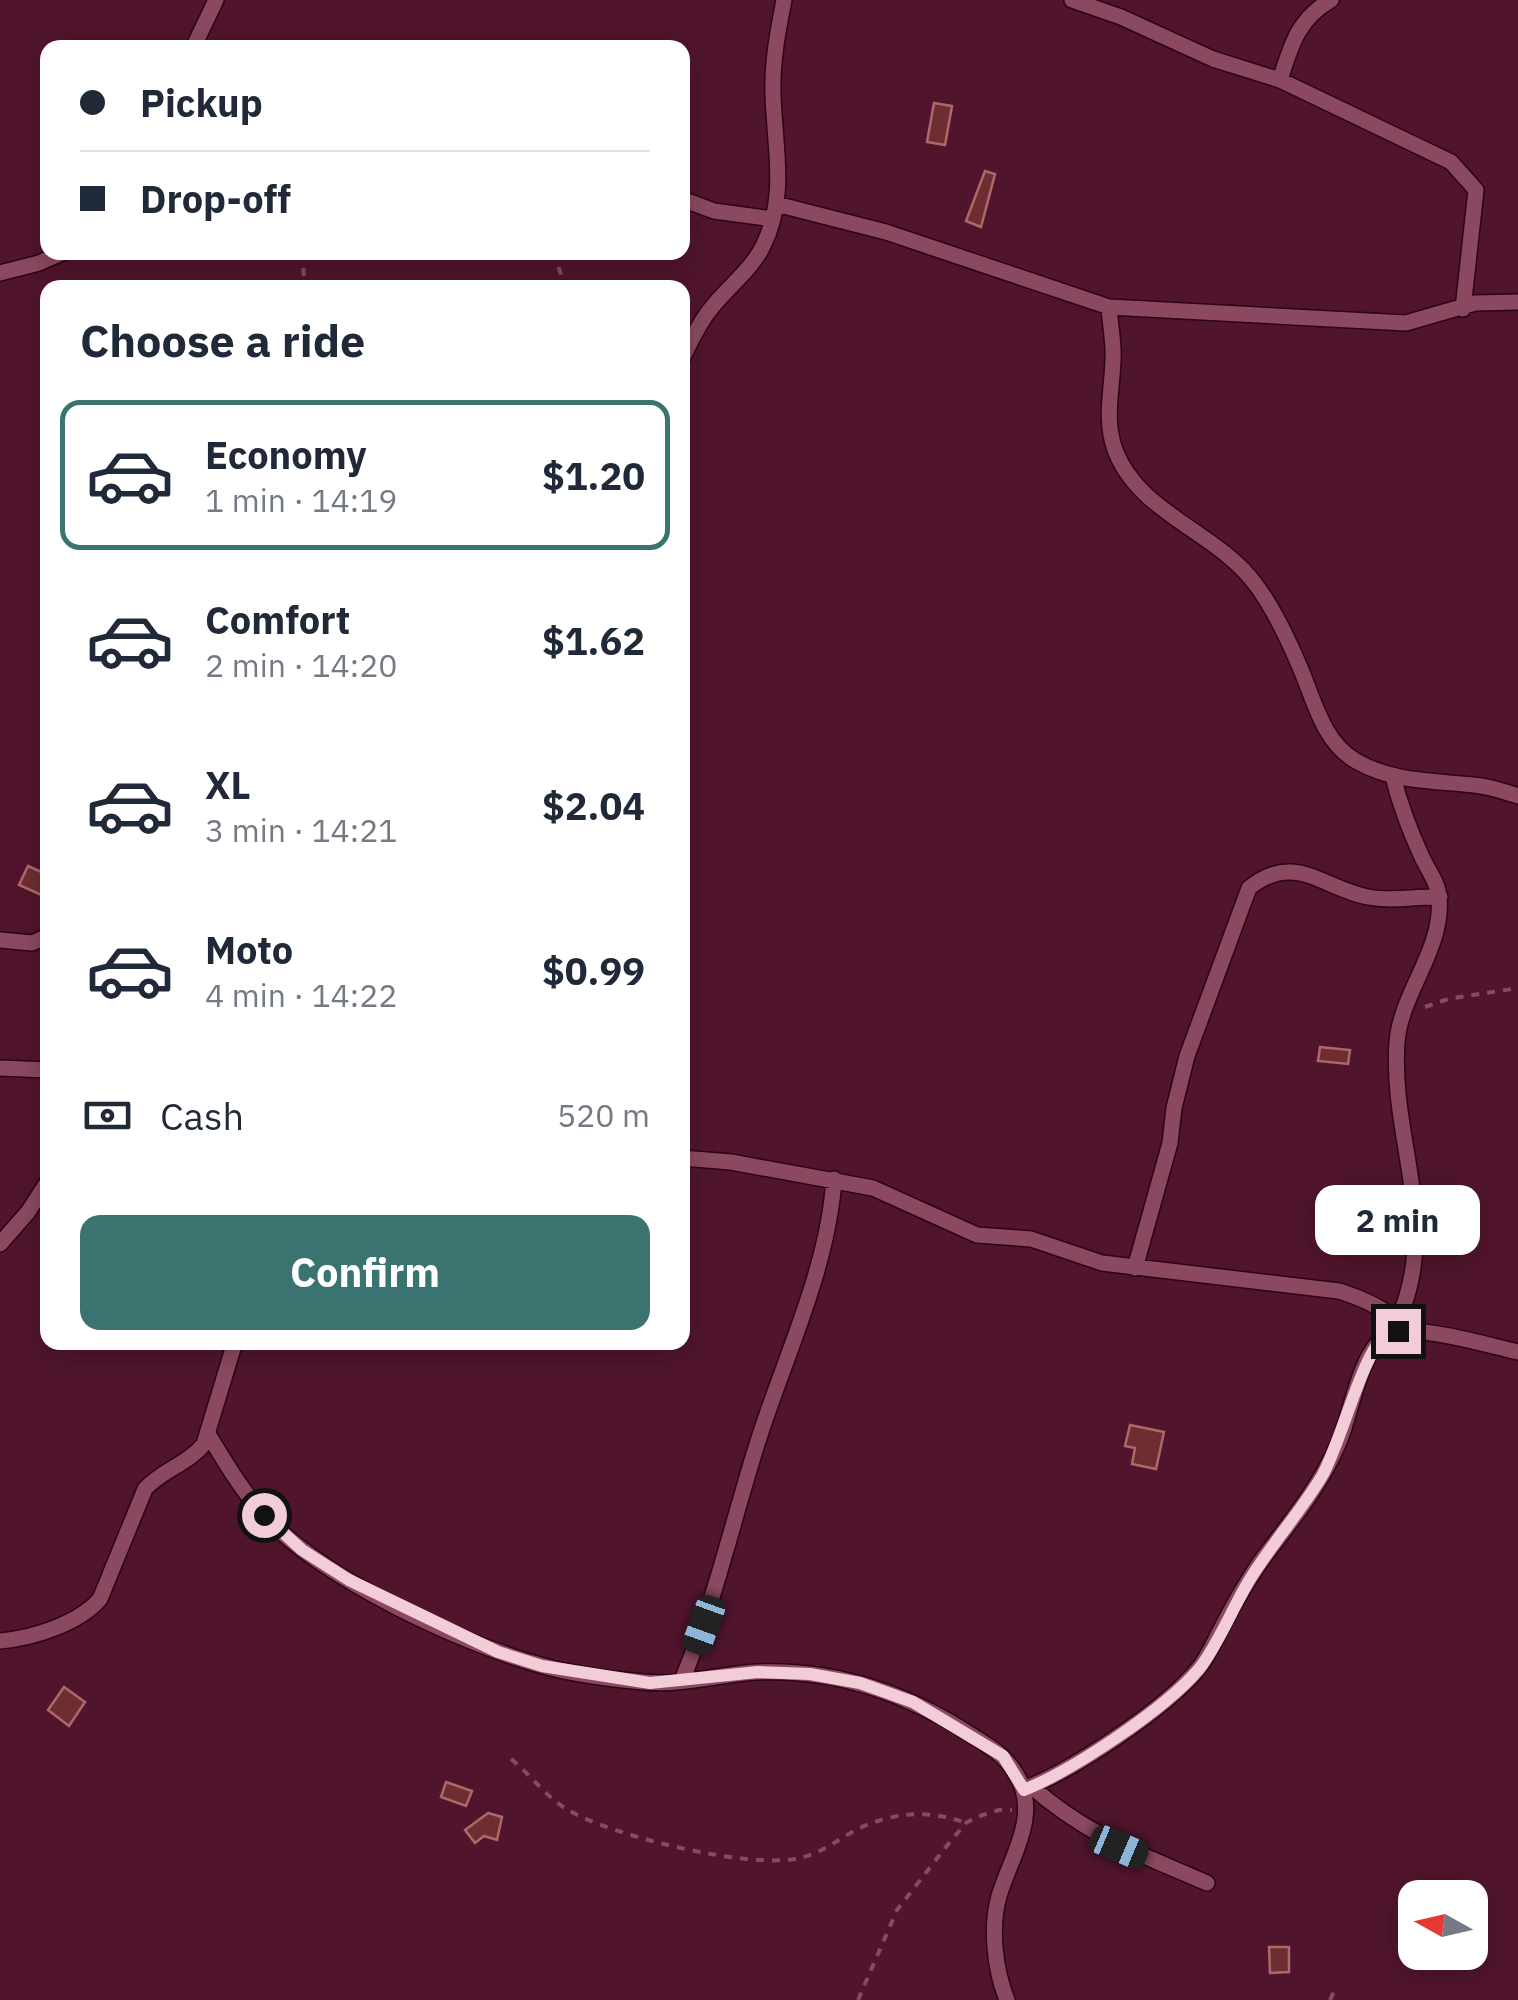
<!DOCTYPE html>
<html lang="en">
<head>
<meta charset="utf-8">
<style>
	body { margin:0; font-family:"IBM Plex Sans",sans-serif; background:#f2f2f3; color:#1f2937; height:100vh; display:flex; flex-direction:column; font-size:38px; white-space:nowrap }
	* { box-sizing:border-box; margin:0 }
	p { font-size:32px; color:#747a83 }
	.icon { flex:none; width:55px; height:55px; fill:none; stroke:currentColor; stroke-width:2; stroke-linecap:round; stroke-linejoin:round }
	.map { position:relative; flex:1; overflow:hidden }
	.sheet { position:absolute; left:40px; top:280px; width:650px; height:1070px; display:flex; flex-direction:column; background:#fff; border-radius:20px; box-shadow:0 5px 25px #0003 }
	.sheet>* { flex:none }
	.hud { position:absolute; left:40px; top:40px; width:650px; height:220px; border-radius:20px; box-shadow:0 5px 25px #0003; display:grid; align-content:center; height:220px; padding:0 40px; background:#fff }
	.needle { width:65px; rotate:278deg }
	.fabs { position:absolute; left:1398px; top:1880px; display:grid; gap:20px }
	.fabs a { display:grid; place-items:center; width:90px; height:90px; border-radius:20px; background:#fff; box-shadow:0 5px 25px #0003; font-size:50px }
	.end { position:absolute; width:45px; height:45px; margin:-22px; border:12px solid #f2ccd7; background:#111; box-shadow:0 0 0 5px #111 }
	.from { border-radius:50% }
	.bubble { position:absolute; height:70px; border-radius:20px; background:#fff; box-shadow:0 5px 25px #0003; font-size:32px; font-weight:800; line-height:70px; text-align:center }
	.car { position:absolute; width:30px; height:60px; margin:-30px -15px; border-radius:12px; box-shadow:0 0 8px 2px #0007; background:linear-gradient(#222 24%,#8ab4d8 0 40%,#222 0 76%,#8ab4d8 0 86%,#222 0) }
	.hud b { display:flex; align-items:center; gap:35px; height:95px; font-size:38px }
	.hud b+b { border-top:2px solid #e0e1e3 }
	.hud i { width:25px; height:25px; background:#1f2937 }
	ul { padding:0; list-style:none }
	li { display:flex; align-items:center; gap:30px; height:150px; margin:0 20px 15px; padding:0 20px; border:5px solid transparent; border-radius:20px }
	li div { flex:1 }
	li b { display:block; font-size:38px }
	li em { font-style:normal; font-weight:800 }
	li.current { border-color:#3b7371 }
	li>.icon { width:90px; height:90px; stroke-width:1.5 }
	h2 { padding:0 40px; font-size:45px; line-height:120px }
	.pay { display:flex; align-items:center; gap:25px; height:110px; padding:0 40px; font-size:38px }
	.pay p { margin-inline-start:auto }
	.primary-button { display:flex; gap:20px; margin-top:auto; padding:20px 40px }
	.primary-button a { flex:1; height:115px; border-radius:20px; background:#3b7371; color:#fff; font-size:40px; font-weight:800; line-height:115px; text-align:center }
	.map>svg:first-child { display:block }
	.building { fill:#6e2e31; stroke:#af686a; stroke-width:2.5 }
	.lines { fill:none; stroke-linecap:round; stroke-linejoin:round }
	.minor-casing { stroke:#2e0316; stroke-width:18 }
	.path { stroke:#824d61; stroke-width:4; stroke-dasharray:8 8; stroke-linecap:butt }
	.minor { stroke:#8a4960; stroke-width:15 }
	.route { stroke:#f2ccd7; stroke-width:12 }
</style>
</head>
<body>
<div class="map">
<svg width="1518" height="2000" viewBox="0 0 1518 2000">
	<rect width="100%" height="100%" fill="#50152d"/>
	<path class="building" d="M934 103 952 106 945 145 927 142Z
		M985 171 995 174 981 227 966 221Z
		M28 866 48 875V898L19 885Z
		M1320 1047 1350 1050 1348 1064 1318 1061Z
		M1130 1425 1164 1432 1156 1469 1132 1464 1135 1448 1125 1446Z
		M64 1687 85 1702 69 1726 48 1710Z
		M446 1782 472 1791 466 1806 441 1797Z
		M488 1813 502 1817 497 1840 484 1836 475 1843 465 1830Z
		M1269 1947H1289V1972L1270 1973Z"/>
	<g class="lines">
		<g class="minor-casing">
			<path id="minor" d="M1072 0 1121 17 1213 59 1280 80 1451 162 1476 190 1463 309
				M193 48 216 0
				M1280 80C1291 45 1298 19 1331 0
				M682 199 714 211 773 219
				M776 204 886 232 1109 307 1406 323 1475 303 1518 302
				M0 273 39 263 64 252
				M1109 307C1110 324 1114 342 1113 360 1112 391 1104 419 1115 450 1139 514 1218 532 1256 585 1274 609 1287 637 1299 665 1314 699 1322 741 1356 761 1396 784 1438 780 1481 786 1494 788 1506 792 1518 796
				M682 359C690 343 698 325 709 311 726 288 750 272 763 246 788 196 774 145 773 93 772 61 778 31 784 0
				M1393 777C1400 804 1409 829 1421 855 1427 869 1438 882 1439 897 1444 949 1401 992 1397 1042 1390 1138 1441 1224 1398 1320
				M0 940 32 943 48 936
				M0 1068 48 1070
				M682 1158 731 1162 873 1188 977 1235 1031 1239 1102 1263 1339 1291C1368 1300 1388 1311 1411 1331
				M0 1244 28 1212 48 1181
				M1135 1268 1170 1143 1174 1108 1187 1056 1249 888C1295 851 1322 888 1368 897 1392 902 1415 896 1440 897
				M208 1434C225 1462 242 1491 264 1515 320 1577 459 1643 540 1665 574 1675 610 1679 644 1682 682 1686 720 1674 757 1672 834 1669 907 1693 971 1735 989 1746 1005 1755 1016 1774 1041 1815 1011 1856 999 1896 990 1928 995 1970 1007 2000
				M0 1641C33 1638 78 1624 100 1599L145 1489C162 1470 188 1464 204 1444L235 1342
				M682 1680C715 1602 733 1519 759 1438 786 1354 828 1268 834 1179
				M1031 1786C1087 1836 1141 1854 1207 1883
				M1024 1789C1073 1770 1164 1710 1198 1669 1208 1657 1214 1642 1221 1629 1234 1604 1248 1579 1264 1557 1292 1520 1321 1485 1339 1442 1351 1414 1359 1356 1384 1337 1407 1320 1489 1346 1518 1352"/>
		</g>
		<path class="path" d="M303 252 304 288
			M553 252 566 288
			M1425 1007 1448 999 1518 988
			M511 1759C531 1775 546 1797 568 1810 612 1836 751 1870 799 1858 820 1854 836 1841 854 1831 890 1812 928 1809 966 1823
			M858 2000 897 1910 949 1843 966 1823 976 1817 999 1810H1012
			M1330 2000 1336 1987"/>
		<use href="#minor" class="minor"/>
	</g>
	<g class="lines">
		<path class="route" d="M264 1515 302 1550 349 1580 498 1652 542 1666 650 1683 758 1672 810 1674 860 1683 913 1702 1003 1756 1024 1790C1073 1770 1164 1710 1199 1669 1219 1644 1234 1604 1252 1576 1274 1541 1301 1511 1322 1476 1340 1445 1363 1353 1384 1337 1388 1334 1394 1333 1398 1331"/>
	</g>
</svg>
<div class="fabs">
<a><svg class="needle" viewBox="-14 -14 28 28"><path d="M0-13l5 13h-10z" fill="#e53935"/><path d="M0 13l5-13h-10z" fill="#747a83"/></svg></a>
</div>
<i class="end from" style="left:264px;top:1515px"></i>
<i class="end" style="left:1398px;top:1331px"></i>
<div class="bubble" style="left:1315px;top:1185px;width:165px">2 min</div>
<i class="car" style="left:704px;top:1625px;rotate:200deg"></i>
<i class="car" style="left:1119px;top:1847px;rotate:113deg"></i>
<div class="hud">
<b><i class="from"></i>Pickup</b>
<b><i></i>Drop-off</b>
</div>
<section class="sheet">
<h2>Choose a ride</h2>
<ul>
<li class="current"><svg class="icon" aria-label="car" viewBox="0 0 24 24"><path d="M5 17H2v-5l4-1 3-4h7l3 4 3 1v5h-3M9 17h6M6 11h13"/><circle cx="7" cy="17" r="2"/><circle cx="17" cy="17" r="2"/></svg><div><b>Economy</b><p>1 min · 14:19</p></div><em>$1.20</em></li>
<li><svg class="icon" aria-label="car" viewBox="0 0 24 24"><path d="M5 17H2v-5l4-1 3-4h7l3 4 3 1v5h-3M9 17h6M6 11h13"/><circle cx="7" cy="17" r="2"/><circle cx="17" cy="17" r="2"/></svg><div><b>Comfort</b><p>2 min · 14:20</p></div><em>$1.62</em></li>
<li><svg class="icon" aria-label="car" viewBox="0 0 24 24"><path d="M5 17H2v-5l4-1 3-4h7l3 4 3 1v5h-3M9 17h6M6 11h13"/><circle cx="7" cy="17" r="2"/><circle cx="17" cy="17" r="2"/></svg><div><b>XL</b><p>3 min · 14:21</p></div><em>$2.04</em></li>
<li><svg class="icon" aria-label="car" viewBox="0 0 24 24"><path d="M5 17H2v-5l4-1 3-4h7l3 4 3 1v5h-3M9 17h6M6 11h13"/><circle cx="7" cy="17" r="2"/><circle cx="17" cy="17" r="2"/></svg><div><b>Moto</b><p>4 min · 14:22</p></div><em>$0.99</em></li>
</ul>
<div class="pay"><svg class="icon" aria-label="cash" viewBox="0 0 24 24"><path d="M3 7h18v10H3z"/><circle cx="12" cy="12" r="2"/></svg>Cash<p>520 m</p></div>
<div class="primary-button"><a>Confirm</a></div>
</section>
</div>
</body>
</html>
